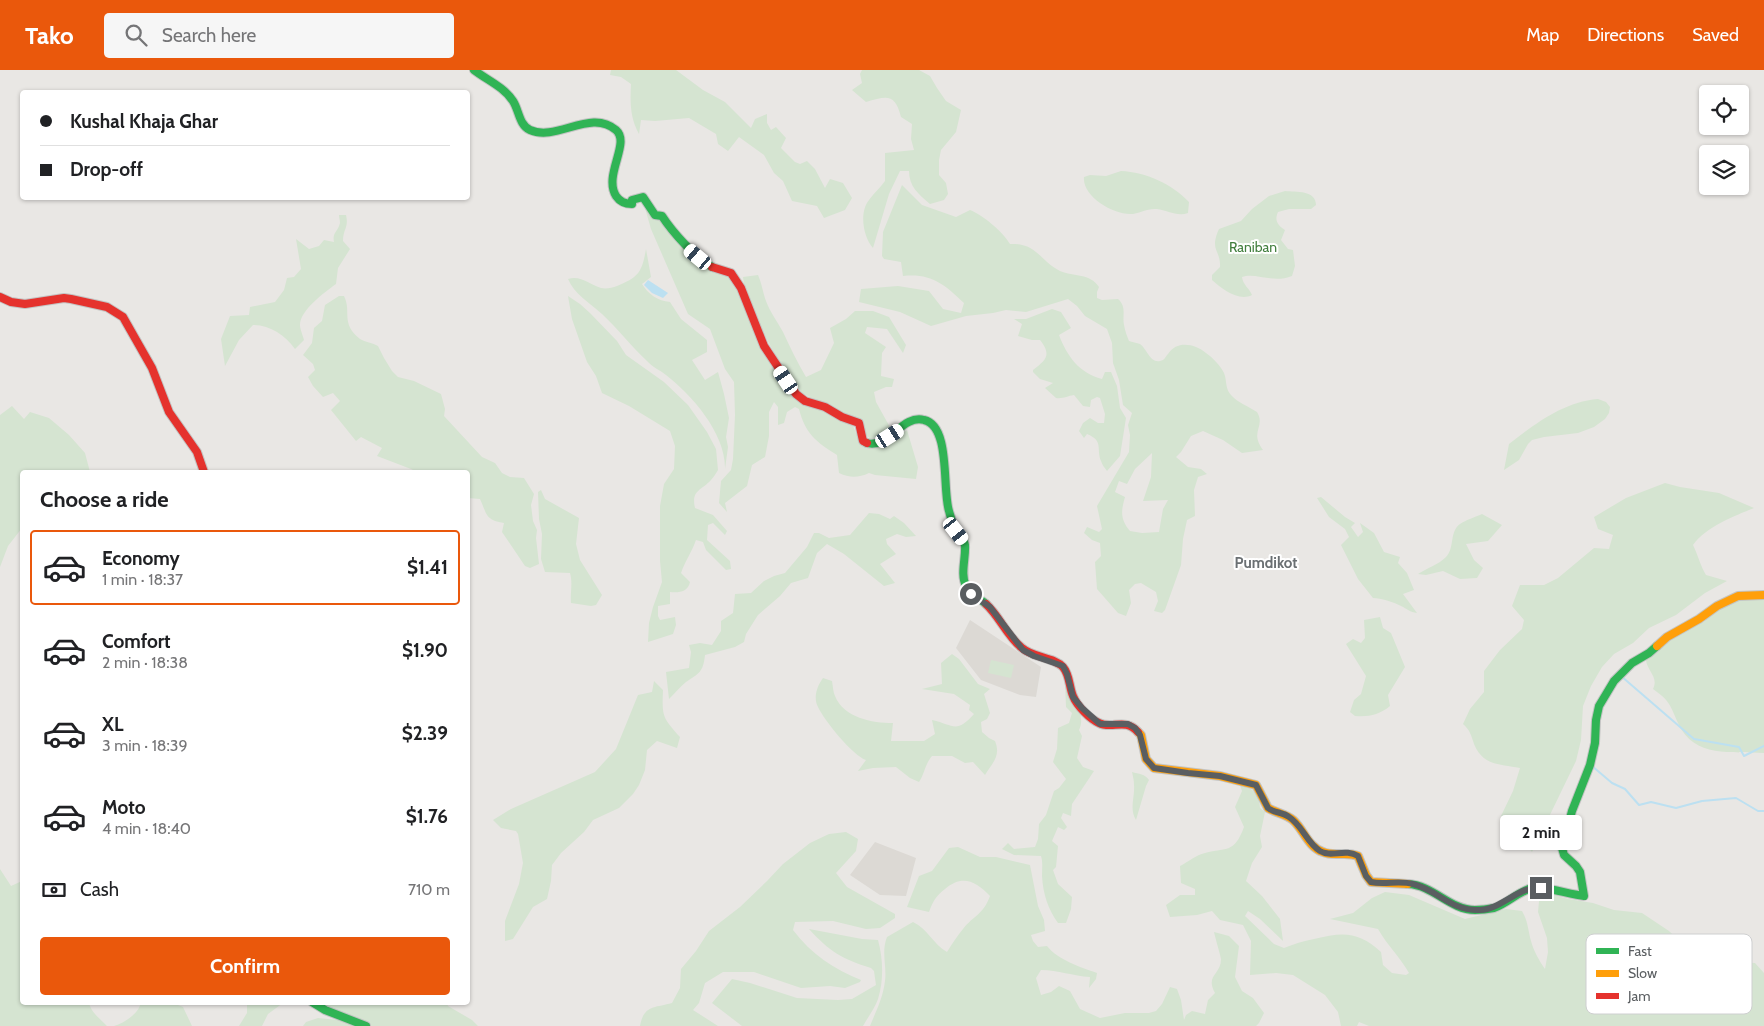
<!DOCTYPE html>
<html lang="en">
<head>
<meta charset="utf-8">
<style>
	body { margin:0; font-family:Cabin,sans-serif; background:#f6f6f6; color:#202124; height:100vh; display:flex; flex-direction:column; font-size:19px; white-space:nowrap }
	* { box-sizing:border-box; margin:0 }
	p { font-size:16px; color:#757577 }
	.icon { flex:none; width:28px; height:28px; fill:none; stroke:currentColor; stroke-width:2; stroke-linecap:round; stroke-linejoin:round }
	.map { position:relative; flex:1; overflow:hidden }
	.panel { position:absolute; left:20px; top:400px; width:450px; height:535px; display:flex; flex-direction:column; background:#fff; border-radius:5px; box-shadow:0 1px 4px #0004 }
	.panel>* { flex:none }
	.guide { position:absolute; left:20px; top:20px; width:450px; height:110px; border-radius:5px; box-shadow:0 1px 4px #0004; display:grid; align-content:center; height:110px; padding:0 20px; background:#fff }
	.buttons { position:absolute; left:1699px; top:15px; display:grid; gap:10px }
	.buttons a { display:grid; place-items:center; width:50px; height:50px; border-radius:5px; background:#fff; box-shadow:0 1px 4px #0004; font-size:25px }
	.end { position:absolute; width:22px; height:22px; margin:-11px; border:6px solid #5a5e61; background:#fff; box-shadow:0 0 0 2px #fff }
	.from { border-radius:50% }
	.bubble { position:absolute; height:35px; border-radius:5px; background:#fff; box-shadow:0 1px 4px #0004; font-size:16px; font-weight:700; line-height:35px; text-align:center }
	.car { position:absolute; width:15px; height:30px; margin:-15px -8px; border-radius:6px; box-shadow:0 0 4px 1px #0007; background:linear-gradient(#fff 24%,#345 0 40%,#fff 0 76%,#345 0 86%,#fff 0) }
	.guide b { display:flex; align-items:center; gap:18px; height:48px; font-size:19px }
	.guide b+b { border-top:1px solid #e0e0e0 }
	.guide i { width:12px; height:12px; background:#202124 }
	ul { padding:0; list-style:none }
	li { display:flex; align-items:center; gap:15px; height:75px; margin:0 10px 8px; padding:0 10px; border:2px solid transparent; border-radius:5px }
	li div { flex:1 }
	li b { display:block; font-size:19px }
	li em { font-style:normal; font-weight:700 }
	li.selected { border-color:#ea580c }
	li>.icon { width:45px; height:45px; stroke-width:1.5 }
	h2 { padding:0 20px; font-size:22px; line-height:60px }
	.pay { display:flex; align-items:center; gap:12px; height:55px; padding:0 20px; font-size:19px }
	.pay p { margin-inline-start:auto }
	.cta { display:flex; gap:10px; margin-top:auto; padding:10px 20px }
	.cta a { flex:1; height:58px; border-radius:5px; background:#ea580c; color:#fff; font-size:20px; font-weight:700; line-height:58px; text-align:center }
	header { display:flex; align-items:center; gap:30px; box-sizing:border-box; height:70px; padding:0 25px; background:#ea580c; color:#fff }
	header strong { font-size:24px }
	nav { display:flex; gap:28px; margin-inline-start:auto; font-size:18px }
	.search { width:350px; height:45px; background:#f6f6f6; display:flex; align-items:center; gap:12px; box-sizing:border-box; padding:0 18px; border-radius:5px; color:#757577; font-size:19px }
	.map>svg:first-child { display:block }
	.education { fill:#dcd9d4 }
	.green { fill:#d5e4d1; fill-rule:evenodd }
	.water { fill:#bce0f1 }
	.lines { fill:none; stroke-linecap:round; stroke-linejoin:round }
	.stream { stroke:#bce0f1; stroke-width:2 }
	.fast-casing { stroke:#c3c4c3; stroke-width:10 }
	.slow-casing { stroke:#c3c4c3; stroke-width:10 }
	.jam-casing { stroke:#c3c4c3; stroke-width:10 }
	.fast { stroke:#30b455; stroke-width:8 }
	.slow { stroke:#ff9f0a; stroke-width:8 }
	.jam { stroke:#e5322d; stroke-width:8 }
	.route { stroke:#5a5e61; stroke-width:6 }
	.labels { text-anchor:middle; stroke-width:4; stroke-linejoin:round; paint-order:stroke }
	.park-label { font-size:14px; fill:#417e3d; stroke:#fff }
	.neighbourhood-label { font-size:15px; font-weight:bold; fill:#6b7073; stroke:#fff }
	.key { fill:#fff; stroke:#cecfd0; stroke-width:1 }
	.key-label { font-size:14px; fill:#5a5e61 }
</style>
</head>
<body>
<header>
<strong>Tako</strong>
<div class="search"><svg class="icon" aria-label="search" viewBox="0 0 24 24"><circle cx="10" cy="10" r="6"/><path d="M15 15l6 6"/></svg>Search here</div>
<nav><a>Map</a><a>Directions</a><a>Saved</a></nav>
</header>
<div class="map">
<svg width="1764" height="956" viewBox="0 0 1764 956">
	<rect width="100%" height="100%" fill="#e9e7e4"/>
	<path class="education" d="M970 550 1041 597 1036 627 1020 625 981 610 956 578Z
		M875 772 916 788 906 826 880 825 850 805Z"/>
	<path class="green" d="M611 0H676L703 20 725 32 751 58 755 49 767 44V53L771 60 776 57 786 68 781 78 795 92 800 94 807 91 815 99 825 118 830 109 843 113 852 128 845 140 824 148 817 136 792 131 783 111 774 103 764 85 739 67 728 81 718 74 716 64 689 48 655 51 641 50 639 64C630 48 630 32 631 14L621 7 610 5Z
		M862 0H919L930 6 937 18 946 31 961 40 956 62 941 80 939 90V105L946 113 948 124 944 130 930 134C918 124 909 116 909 101H900L889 124 873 178C863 167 859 142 869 130 874 123 880 118 885 111V83L914 80 911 69 912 54 901 47C895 23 887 26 866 32L852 20 862 13 860 4Z
		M1121 101C1146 102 1172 114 1189 132L1188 143C1177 147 1167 140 1157 139 1147 138 1139 144 1130 144 1112 144 1082 126 1084 107L1090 105 1106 106Z
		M902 115 922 135 956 147 970 140C983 145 1003 162 1010 174 1037 173 1040 191 1060 201 1074 207 1090 203 1099 217L1097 222V228L1102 230 1118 229C1127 237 1122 245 1124 255 1125 261 1127 266 1129 271 1132 272 1137 273 1140 274 1147 279 1150 293 1160 291 1165 290 1165 287 1168 284 1177 270 1195 274 1206 283 1213 288 1220 295 1224 303 1227 310 1225 319 1231 325 1238 333 1248 336 1257 342 1266 357 1249 361 1263 380L1242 383 1223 370 1203 361 1191 366 1181 382 1176 387 1188 397 1201 399 1207 404 1198 407 1194 420 1195 446 1187 450 1183 469 1181 495 1165 540 1162 543 1154 541 1158 531 1156 522 1141 513 1135 514 1129 520 1131 533 1126 546 1118 543 1097 519 1095 492 1101 486 1100 473 1092 470 1084 463 1087 457 1099 462 1102 459 1097 436 1129 382 1130 365 1128 355 1132 343 1123 335 1119 310 1113 293 1112 273 1107 259 1085 246 1077 236 1068 229 1026 242 1006 240 993 243 966 246 931 256 900 242 859 232 861 219 898 216 929 221 943 239 961 243 964 233C944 214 931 203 903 206L901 192 884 189 882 186 883 162ZM1152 383 1151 407 1143 431 1168 430 1163 439 1159 462 1142 463 1130 461C1120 449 1121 441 1125 427L1115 422 1119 411 1127 414 1135 399Z
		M1285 121C1296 122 1316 120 1316 135L1311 139H1289L1278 142C1274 151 1278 155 1285 160L1281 170 1288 179 1293 180 1295 196 1292 206C1273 214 1256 202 1242 207 1243 215 1249 218 1252 225 1239 232 1222 219 1212 210V205L1220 197C1221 180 1209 181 1219 159L1241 151 1252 139 1269 126Z
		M643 131 653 146 662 152 668 160 726 204 736 214 783 312 819 338 853 356 859 370 871 379 882 375 907 360 918 397 916 409 875 405 869 403C858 408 850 408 839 403L837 385C816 372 805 363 799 339L795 337 787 342 784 353 778 355V337L774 332 769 342V366L765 387 752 395 747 416 725 433 727 442 719 433 721 411 731 400 733 389 735 345 734 312 725 299 710 259 688 244 651 159Z
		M339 145H346C349 158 343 159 343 171L350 179 338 198 336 214C325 222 300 240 300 255 300 259 303 266 304 270L295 279C285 265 270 255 253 255L239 270 225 296 221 269 230 246 249 245 250 237 275 232 284 220 287 208 294 207 301 199 296 169 309 179 319 176 324 170 334 172C332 162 338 162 340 153 340 150 339 148 339 145Z
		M646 179 651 207 642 214C648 224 658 231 670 232L681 249 707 270V282L692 290 705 310 718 302 724 324 729 348 726 367 728 377 725 399C726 364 692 325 666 305 660 300 652 297 647 291 631 276 618 259 602 244 590 233 574 224 568 209 581 205 590 215 601 218 606 219 612 218 617 216 639 207 642 202 646 179Z
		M758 205C762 214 763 223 766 231 770 242 777 251 783 262 790 277 797 292 806 307L821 300 834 273 830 258 846 249 855 241H873L889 247 906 275 903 283 887 259 867 257 865 263 886 277 882 283 881 306 894 309 892 317H886L874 322 876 332 891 359 879 366 871 369 865 365 861 353 802 323 776 286 764 264 744 214 743 207Z
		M339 226H344C352 242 340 253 360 269 365 272 373 273 378 276L384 288 392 301 398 307 414 311 441 324 445 339 444 346 482 387 495 393 502 403 510 407 524 408 534 424 531 435 533 451 537 460 536 468 539 494 530 498 525 496 502 462 504 453C485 450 487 444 480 429L468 428V402H417L411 399 377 386 382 378 361 367 356 371 331 340 340 331 333 323 323 327 313 316 308 307 315 300 313 294 303 285 312 273 314 258 322 251 325 235Z
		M568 226 580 234 590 243 617 271 626 285 664 312 688 335 707 362 716 379 718 400C716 403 714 407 711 410 701 421 691 420 695 438L713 445 727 461 725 465 713 453 708 455 707 470 730 491 731 499 726 500 706 480 703 472 696 470C692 482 685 491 681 503L690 512C688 522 679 523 670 522V534L658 536V546L660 550 675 547 676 555 673 564 648 572 649 553 653 537 662 512 660 491V436L664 414 674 399 675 376 670 361 629 336 602 323 596 306 587 292 572 249Z
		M1052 239 1061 242 1071 258 1059 265C1067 286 1079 303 1102 309L1105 302H1111L1117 316 1120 338 1126 348 1120 386 1107 401C1105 398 1102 395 1101 391 1096 378 1104 371 1087 364L1084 368 1079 361 1083 353 1090 348 1098 353H1104L1105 344 1100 328 1097 327 1091 330 1090 337 1083 336 1074 325C1067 326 1063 329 1056 328L1045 318 1053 313 1040 309 1033 302V300C1046 290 1052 285 1040 270H1032L1018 266 1022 254 1014 249H1026Z
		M1598 329 1606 332 1610 337 1609 343 1605 349 1594 357 1578 363 1544 367 1532 370 1528 374 1519 390 1504 400 1509 374C1535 354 1563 332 1598 329Z
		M12 336 24 349 30 342 49 348 69 365 85 383 90 402H22V458L8 476 0 497V345Z
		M1665 413 1680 417 1719 423 1754 438C1734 446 1706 457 1693 475 1698 485 1700 495 1706 505L1727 511 1705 523 1676 545 1649 558 1633 573 1614 584 1602 597 1591 616 1583 636 1581 670 1576 691 1532 782 1501 746 1513 721 1520 698C1500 694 1483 696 1474 674 1471 665 1470 660 1463 654L1470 639 1484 622V601L1500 580 1522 559 1524 550 1512 536 1520 515H1544L1558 508 1594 478 1609 479 1613 465 1598 459 1594 447 1626 428Z
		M541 420 545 429 579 448 576 474 580 490 602 525 596 535 591 536 571 533C570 522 573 514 570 503L545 502 541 489 542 464 539 449 538 422Z
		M1321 427 1345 447 1355 453 1351 457 1358 467 1363 462 1360 453 1374 463 1384 482 1400 487 1398 493 1407 503 1414 520 1403 524 1417 543C1410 542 1407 539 1401 536 1393 532 1381 528 1373 528L1358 509 1341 475 1349 467 1345 459 1329 447 1317 428Z
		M869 443 879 444 890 449 894 446 904 453 916 466 906 467 897 464 886 469 887 474 896 484 880 494 895 513 884 516 844 484 827 474 817 483 808 508 791 513 780 526 758 545 746 564 744 572 735 577 705 585C703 603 699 603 686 612 680 617 674 624 669 629L666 602 689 598 691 582 689 575 700 573 712 575 721 561V551L733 543 735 524 751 523 764 511 774 506 785 503 807 477 814 463H819L829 468 850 465Z
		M1482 444 1502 455 1488 471 1466 474 1474 490 1483 498 1477 508 1460 509 1443 501 1426 505 1418 504C1427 498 1438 495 1446 487 1455 478 1449 462 1460 454 1466 450 1475 447 1482 444Z
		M1755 526 1764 528V683C1732 681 1694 689 1678 653 1670 635 1670 631 1653 619 1659 607 1647 601 1646 590L1656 577 1658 568 1690 558 1705 551 1711 542 1727 531 1740 530Z
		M1380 547 1383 558 1391 563 1405 597 1388 625 1390 636C1379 645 1369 647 1355 646L1350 642 1354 630 1361 624 1366 606 1346 574 1353 569 1361 573 1365 568 1364 550Z
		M952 584 959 589 978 614 990 619 984 624 990 643 987 649 981 652 982 662 989 668 995 671C1001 686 993 692 985 705L973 692 965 693 952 686H932C925 694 925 703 919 712L910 708 896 697 873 698 858 701 866 690C853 686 824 650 818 637 813 628 817 616 823 608L832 611C833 616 833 622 835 626 844 648 872 653 893 653L891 671H924L935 664 932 650C954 655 956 664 974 644L969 640 970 635 954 624 922 619 942 614 941 593Z
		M991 590 1014 595 1011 608 988 603Z
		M654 611 663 620C662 646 662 647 680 667L677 678 657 671 647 680 645 700 639 715 633 724 619 738 593 750 584 762 561 783 552 795 551 811 547 829 533 837 513 869 505 871V851L519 814 523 793 518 764 516 761 501 758 493 750 511 739 595 702 616 679 638 625 652 622Z
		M1065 613C1071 628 1087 644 1079 660L1082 666 1077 688 1083 697 1094 701 1072 734 1071 746 1063 743 1061 748 1067 757 1064 760 1058 757 1052 771 1058 776 1056 797 1053 800 1058 814 1072 827 1071 839 1066 853H1058C1048 839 1043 824 1042 806 1042 799 1043 792 1041 786L1014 785 1002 779 1008 773 1014 779 1035 777 1038 769 1039 754 1046 745 1054 721 1059 718 1066 709 1053 692 1057 679 1058 658 1069 653 1072 643 1066 637Z
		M1132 702C1139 704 1145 704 1149 710L1146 716 1136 750C1129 738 1135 728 1134 715 1134 711 1133 706 1132 702Z
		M1240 715C1252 715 1260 727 1260 738L1265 742 1260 766 1262 777 1252 793 1246 811 1262 826 1280 849 1283 871 1260 849 1248 841 1245 846 1274 874 1284 878C1294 874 1303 871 1314 869 1343 862 1358 861 1381 882L1383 895 1392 903 1406 905 1409 903C1400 887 1387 875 1378 859L1330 849 1353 843 1372 828 1385 822 1409 825 1465 849 1506 839 1522 841C1528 851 1528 860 1531 871 1534 882 1539 890 1545 899L1548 882 1547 868 1538 842 1540 821 1568 829 1593 833 1614 840 1642 843 1669 861 1685 876 1735 892 1755 893 1764 903V956H1369L1359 952 1357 956H1341L1338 942 1325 925 1293 905 1276 903 1250 905 1251 871 1243 855 1220 850 1212 841 1197 845 1170 847 1166 835 1180 825H1195V819L1181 813 1180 796C1188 792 1196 785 1205 783 1227 777 1234 784 1244 757L1235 737 1242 721Z
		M846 762 858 769 856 781 836 803 847 817 895 844V848L880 858 866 859 833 851 795 852 793 860C811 884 834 899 861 910L860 912 845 918 830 916 801 918 754 902H723L705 913 699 933 693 940 718 956H640C644 935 654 938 672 933L680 918 681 899 696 881 709 861 740 837 767 811 783 794 810 773 829 764Z
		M958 777 980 787H996L1030 795 1038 836 1044 850 1045 861 1031 865 1033 871 1038 877 1047 876C1058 890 1080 897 1097 903L1096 909 1089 918 1090 907C1073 906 1058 900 1041 900L1036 908 1041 925 1051 922 1059 916 1070 921 1080 939 1100 948 1125 943H1149L1156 941 1162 934 1170 917 1177 919 1181 930 1184 950 1186 945 1192 941 1205 944 1208 930 1215 923C1205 905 1221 905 1221 889 1221 887 1215 867 1214 862L1229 866 1239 876 1235 907 1242 921 1253 928 1264 943 1259 953 1256 956H870C876 941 883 928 885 911 887 896 881 882 887 867L913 852C928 859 933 874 947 882 952 874 957 866 963 859 974 845 983 845 990 826 976 811 962 804 945 819 936 826 933 831 929 842L907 837 919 806 932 801 949 778Z
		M0 799 11 816 22 811V932L89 933C91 942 100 949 107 956H0Z
		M809 859 862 869 878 870C883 888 884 910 878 929 875 938 868 947 863 956H742L712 933 732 909 750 913 797 928 838 930 852 929 876 915 874 901 871 898C842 889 830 882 809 859Z
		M141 932 173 933 183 937 192 956H114C124 953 139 944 141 932Z
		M247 933V932L283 933 268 944 262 956H239L247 943Z
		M320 933H447L448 936 472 950 478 956H371L368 953Z
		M318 948 347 951 352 956H303L306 952Z"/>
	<path class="water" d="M648 210 668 223 663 228 652 223 644 215Z"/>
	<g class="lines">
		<path class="stream" d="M1621 606 1694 669 1739 677 1744 686 1764 676
			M1592 696 1612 713 1625 719 1639 735 1651 732 1676 738 1702 731 1736 728 1758 741H1764"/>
		<g class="fast-casing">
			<path id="fast" d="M474 0C487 10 504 17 513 31 519 40 519 55 530 60 557 72 591 38 616 60 631 73 603 105 616 126 620 132 625 134 632 134V130L643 127 655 145 662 146C673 163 695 187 712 197
				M867 373C889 379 902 344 924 350 951 356 942 419 949 441 951 448 953 456 957 462 960 467 964 469 965 475 966 488 960 504 966 516 970 524 979 528 986 534
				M1408 814C1433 815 1450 840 1475 840 1480 840 1489 839 1494 838 1508 833 1520 820 1535 817 1541 816 1574 825 1584 826L1580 802 1576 796 1564 785 1562 778 1572 741 1590 695 1595 673 1596 650 1599 636 1614 611 1632 593 1649 583 1657 576
				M312 932 325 940 366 956"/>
		</g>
		<g class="slow-casing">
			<path id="slow" d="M1657 576 1667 567 1699 549 1717 536 1738 526 1764 525
				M1138 662 1141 665 1146 689 1154 698 1220 706 1256 715 1268 738C1276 743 1286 744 1293 750 1304 760 1308 777 1323 782 1334 787 1346 781 1358 786L1366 805 1371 812 1408 814"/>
		</g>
		<g class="jam-casing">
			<path id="jam" d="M712 197 731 203 741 218 764 276 796 324 805 331 825 337 842 347 859 353 863 371 867 373
				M0 227 11 232 25 234 64 228 71 229 107 237 123 247 152 298 169 342 197 382 204 402
				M986 534C1000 547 1007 566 1022 578 1033 588 1054 587 1063 597 1070 605 1069 617 1073 626 1077 636 1090 649 1099 653 1112 660 1125 647 1138 662"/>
		</g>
		<use href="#fast" class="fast"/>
		<use href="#slow" class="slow"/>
		<use href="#jam" class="jam"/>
	</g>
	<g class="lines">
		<path class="route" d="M971 524 990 537 1023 580 1034 586 1063 596 1067 604 1073 627 1082 638 1100 654H1128L1135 658 1140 665 1146 689 1154 698 1188 703 1220 706 1256 715 1268 738C1274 743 1283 742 1289 747 1302 755 1307 773 1320 781 1332 788 1345 778 1358 786L1366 806 1371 812C1385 815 1399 810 1413 814 1440 821 1450 841 1480 840 1502 839 1520 815 1541 818"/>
	</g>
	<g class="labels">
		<g class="park-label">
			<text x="1253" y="182">Raniban</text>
		</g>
		<g class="neighbourhood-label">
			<text x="1266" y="498">Pumdikot</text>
		</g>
	</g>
	<rect x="1586" y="864" width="166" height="80" rx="8" class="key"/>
	<rect x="1596" y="878" width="23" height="6" fill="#30b455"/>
	<rect x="1596" y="900" width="23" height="7" fill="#ff9f0a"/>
	<rect x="1596" y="923" width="23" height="6" fill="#e5322d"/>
	<g class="key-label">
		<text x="1628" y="886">Fast</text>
		<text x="1628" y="908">Slow</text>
		<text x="1628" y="931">Jam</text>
	</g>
</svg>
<div class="buttons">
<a><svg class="icon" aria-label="locate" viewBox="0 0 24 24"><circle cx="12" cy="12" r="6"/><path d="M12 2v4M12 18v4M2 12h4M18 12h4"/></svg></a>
<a><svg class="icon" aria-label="layers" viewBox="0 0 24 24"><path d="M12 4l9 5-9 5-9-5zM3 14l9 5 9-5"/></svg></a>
</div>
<i class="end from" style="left:971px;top:524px"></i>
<i class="end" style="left:1541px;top:818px"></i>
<div class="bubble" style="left:1500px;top:745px;width:82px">2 min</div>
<i class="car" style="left:698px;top:187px;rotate:310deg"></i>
<i class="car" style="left:786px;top:310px;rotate:326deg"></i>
<i class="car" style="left:890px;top:366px;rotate:58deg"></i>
<i class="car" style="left:956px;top:461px;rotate:142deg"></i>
<div class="guide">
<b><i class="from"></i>Kushal Khaja Ghar</b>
<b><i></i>Drop-off</b>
</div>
<section class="panel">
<h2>Choose a ride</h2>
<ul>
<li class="selected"><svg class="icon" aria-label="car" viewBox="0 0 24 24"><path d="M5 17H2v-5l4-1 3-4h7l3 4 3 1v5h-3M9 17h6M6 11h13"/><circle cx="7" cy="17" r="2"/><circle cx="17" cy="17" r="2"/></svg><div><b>Economy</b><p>1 min · 18:37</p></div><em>$1.41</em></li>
<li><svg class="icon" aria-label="car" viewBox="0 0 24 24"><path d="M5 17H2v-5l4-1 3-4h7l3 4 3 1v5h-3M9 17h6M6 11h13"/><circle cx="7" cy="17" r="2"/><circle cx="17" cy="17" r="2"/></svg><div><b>Comfort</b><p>2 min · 18:38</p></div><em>$1.90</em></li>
<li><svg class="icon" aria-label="car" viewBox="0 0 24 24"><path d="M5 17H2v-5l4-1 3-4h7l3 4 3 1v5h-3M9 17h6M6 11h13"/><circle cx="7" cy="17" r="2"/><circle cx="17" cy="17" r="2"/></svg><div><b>XL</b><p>3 min · 18:39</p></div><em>$2.39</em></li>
<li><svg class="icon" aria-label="car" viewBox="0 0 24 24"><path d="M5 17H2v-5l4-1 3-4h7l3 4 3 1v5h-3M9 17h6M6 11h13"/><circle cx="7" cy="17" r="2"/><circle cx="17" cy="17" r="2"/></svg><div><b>Moto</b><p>4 min · 18:40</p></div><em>$1.76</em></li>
</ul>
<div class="pay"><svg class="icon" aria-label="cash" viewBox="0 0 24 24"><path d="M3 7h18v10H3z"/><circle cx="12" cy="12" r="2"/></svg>Cash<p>710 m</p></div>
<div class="cta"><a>Confirm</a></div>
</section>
</div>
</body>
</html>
